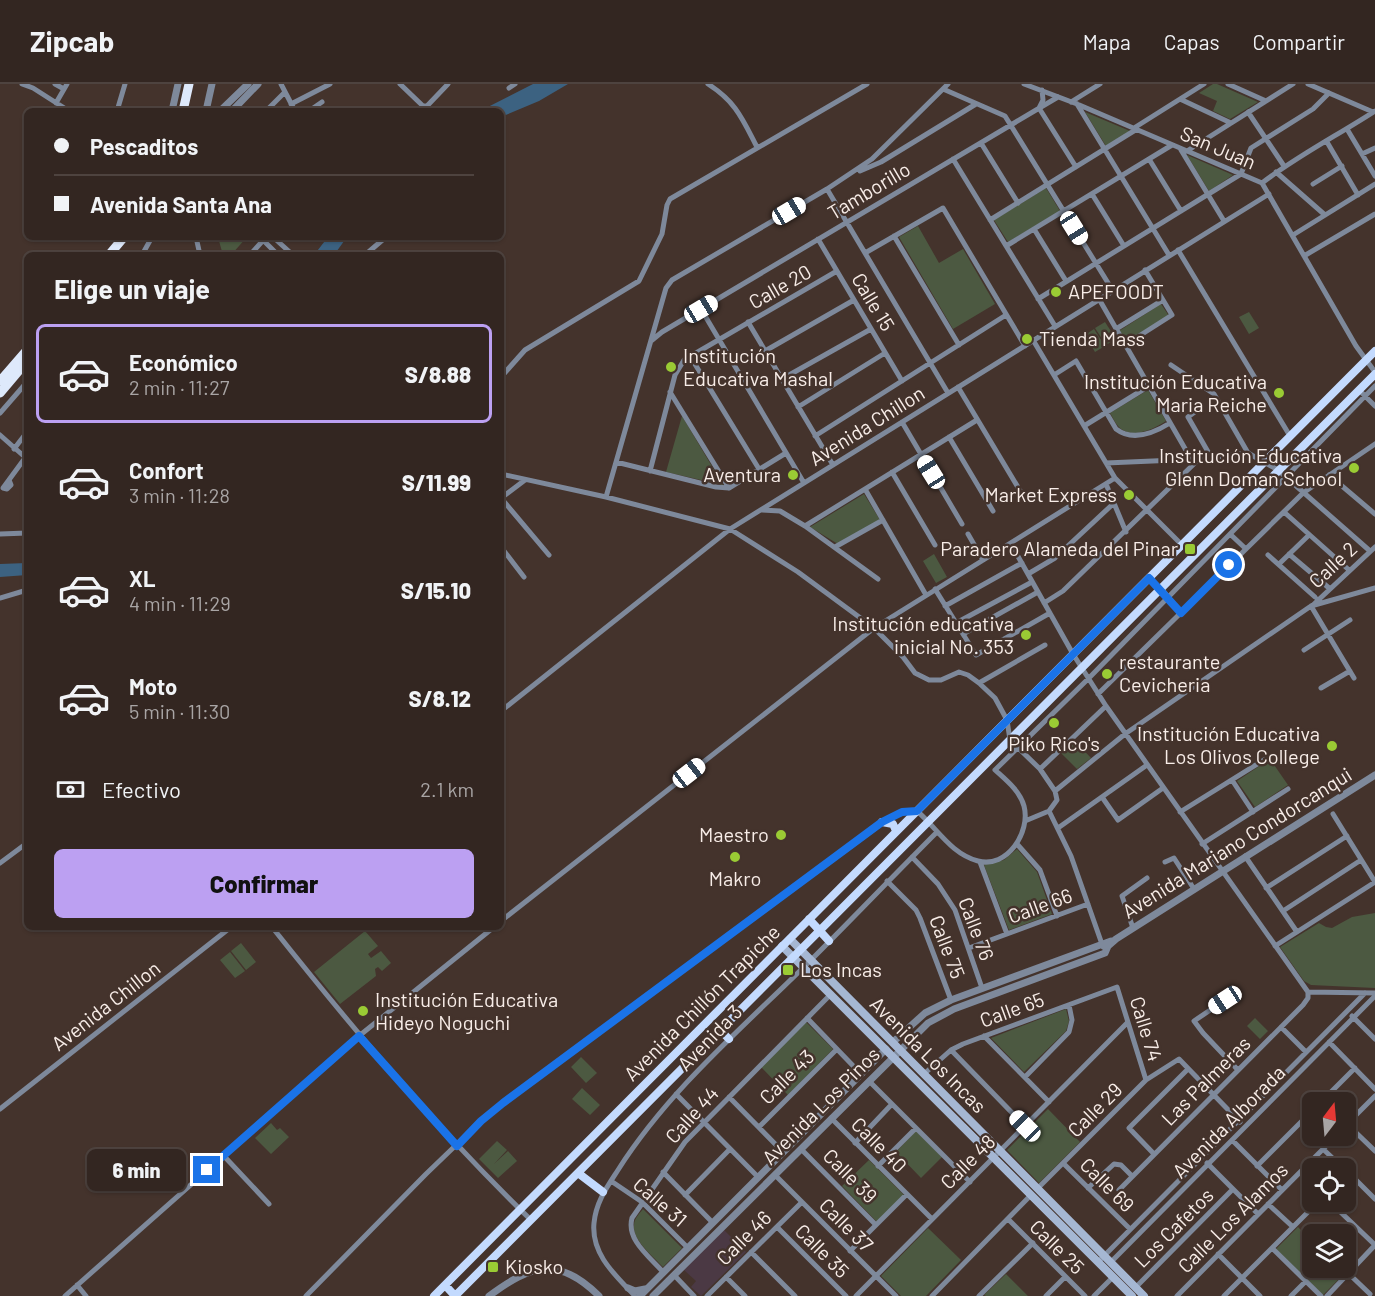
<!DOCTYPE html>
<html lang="es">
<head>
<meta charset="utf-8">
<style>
	body { margin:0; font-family:Barlow,sans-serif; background:#3b2e2a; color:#f1f3f6; height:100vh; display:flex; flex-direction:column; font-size:22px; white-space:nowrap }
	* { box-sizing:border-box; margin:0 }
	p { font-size:20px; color:#a9a5a5 }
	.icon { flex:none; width:33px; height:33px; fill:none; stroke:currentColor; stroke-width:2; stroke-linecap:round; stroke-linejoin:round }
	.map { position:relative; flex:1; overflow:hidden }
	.sheet { position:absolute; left:24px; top:168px; width:480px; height:678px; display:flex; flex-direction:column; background:#332621; border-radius:9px; box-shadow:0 2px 4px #0004,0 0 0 2px #4e433f }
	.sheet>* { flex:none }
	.hud { position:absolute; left:24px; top:24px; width:480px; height:132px; border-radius:9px; box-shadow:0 2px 4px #0004,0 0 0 2px #4e433f; display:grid; align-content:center; height:132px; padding:0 30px; background:#332621 }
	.needle { width:39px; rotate:16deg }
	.fabs { position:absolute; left:1302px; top:1008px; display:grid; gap:12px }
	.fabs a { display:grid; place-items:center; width:54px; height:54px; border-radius:9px; background:#332621; box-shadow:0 2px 4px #0004,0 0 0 2px #4e433f; font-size:30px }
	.end { position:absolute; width:27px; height:27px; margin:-14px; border:8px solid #1a73e8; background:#fff; box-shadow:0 0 0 3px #fff }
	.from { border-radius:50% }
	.bubble { position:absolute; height:42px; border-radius:9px; background:#332621; box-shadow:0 2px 4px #0004,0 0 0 2px #4e433f; font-size:20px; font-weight:800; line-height:42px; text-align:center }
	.car { position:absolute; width:18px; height:36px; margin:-18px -9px; border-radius:8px; box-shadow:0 0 4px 2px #0007; background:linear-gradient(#fff 24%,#345 0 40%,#fff 0 76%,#345 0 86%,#fff 0) }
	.hud b { display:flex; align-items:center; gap:21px; height:57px; font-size:22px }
	.hud b+b { border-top:2px solid #4e433f }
	.hud i { width:15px; height:15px; background:#f1f3f6 }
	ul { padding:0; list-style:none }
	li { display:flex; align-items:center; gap:18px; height:99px; margin:0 12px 9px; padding:0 18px; border:3px solid transparent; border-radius:9px }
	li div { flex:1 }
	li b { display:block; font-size:22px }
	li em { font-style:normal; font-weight:800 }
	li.selected { border-color:#bca0f2 }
	li>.icon { width:54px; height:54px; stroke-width:1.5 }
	h2 { padding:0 30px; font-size:27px; line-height:72px }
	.pay { display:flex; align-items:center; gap:15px; height:66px; padding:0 30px; font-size:22px }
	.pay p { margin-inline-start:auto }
	.button { display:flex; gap:12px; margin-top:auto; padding:12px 30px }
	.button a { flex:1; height:69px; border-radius:9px; background:#bca0f2; color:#111; font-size:24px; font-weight:800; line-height:69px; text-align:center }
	header { display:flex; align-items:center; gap:36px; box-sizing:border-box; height:84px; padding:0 30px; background:#332621; border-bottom:2px solid #4e433f }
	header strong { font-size:28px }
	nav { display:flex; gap:33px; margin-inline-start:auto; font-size:21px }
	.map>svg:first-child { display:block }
	.commercial { fill:#4b3944 }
	.green { fill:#4c5941 }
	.water { fill:#3c6281 }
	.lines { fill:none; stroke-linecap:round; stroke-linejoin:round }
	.minor { stroke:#7e899b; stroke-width:5 }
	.tertiary { stroke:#7e899b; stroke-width:7 }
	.secondary { stroke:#a5b7d3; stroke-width:8 }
	.primary { stroke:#c3dafe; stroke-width:8 }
	.trunk { stroke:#dee9fb; stroke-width:9 }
	.route { stroke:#1a73e8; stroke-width:8 }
	.poi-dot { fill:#9acb34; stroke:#44332c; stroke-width:2 }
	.labels { text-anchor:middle; stroke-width:5; stroke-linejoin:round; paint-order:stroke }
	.street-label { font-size:20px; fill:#f8ede8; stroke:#44332c }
	.poi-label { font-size:20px; fill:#f8ede8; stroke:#44332c; text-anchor:end }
</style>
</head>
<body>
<header>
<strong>Zipcab</strong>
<nav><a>Mapa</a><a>Capas</a><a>Compartir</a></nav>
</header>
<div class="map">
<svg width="1375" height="1212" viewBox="0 0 1375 1212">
	<rect width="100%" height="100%" fill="#44332c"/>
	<path class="commercial" d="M724 1146 746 1168 701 1212 691 1203 696 1197 684 1186Z"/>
	<path class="green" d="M1213 0H1217L1258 18 1230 35 1213 27 1217 17 1199 9Z
		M1085 28 1130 47 1106 62Z
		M1187 71 1233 91 1209 107Z
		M1046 104 1060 127 1008 158 994 136Z
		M918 142 939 179 963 165 995 220 953 245 899 153Z
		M222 153H247L231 171H223L219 157Z
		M1161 220 1169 232 1126 258 1119 247Z
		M1249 228 1259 244 1249 250 1239 233Z
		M1105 238 1116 255 1106 261 1095 244Z
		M1094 245 1105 262 1095 268 1085 251Z
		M1148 306 1166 337C1155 344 1135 355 1121 345 1116 341 1113 334 1110 329Z
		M682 332 723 401 666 388Z
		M864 410 880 436 838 460 810 443Z
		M934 470 947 493 936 499 923 477Z
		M1074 656 1091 674 1077 685 1061 669Z
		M1270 675 1288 701 1255 723 1237 697Z
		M1017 765 1037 788 1052 830 1009 846 984 781 1004 776Z
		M1375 829V904L1311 901 1304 897 1280 863 1319 839 1326 843 1332 844 1352 833Z
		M365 847 378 862 368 870 371 874 381 867 391 879 382 887 378 883 375 885 376 892 340 920 314 888Z
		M241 859 256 878 246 886 231 867Z
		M230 868 245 887 235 894 220 876Z
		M1066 925 1069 937 1066 947 1024 988 991 954Z
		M1255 934 1268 947 1260 955 1247 942Z
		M806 938 833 965 788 1011 761 983Z
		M581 973 597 989 586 999 571 983Z
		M582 1004 600 1021 590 1031 572 1015Z
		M1048 1025 1080 1058 1039 1099 1007 1066Z
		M271 1039 277 1046 280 1044 289 1053 271 1070 255 1054Z
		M916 1047 942 1073 921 1094 896 1068Z
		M497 1057 507 1066 494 1080 508 1067 517 1077 498 1094 479 1075Z
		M869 1076 904 1111 877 1138 842 1102Z
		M643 1125 682 1164 663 1183C654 1173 632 1156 634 1141 634 1135 639 1130 643 1125Z
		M1298 1143 1312 1157V1184H1340L1345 1189 1323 1211 1276 1165Z
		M928 1144 961 1176 926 1212H901L881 1192Z
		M1006 1190 1028 1212H986L984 1211Z"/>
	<path class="water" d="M533 0H568L539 17 501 33V27H480Z
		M328 153H347L334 171H314Z
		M27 479V491L0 493V480Z"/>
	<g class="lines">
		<path class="minor" d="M22 0 33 4 69 27
			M55 0 64 5
			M281 0 295 27
			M400 0 423 22H427L448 0
			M708 0C736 18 742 34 757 63
			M1024 0 1077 20 1262 99 1356 262 1375 288
			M1228 0 1266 17
			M1308 0 1373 28
			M509 4 515 0
			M943 5 1005 32 1113 207
			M1042 6 1043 16 1039 24 1076 83
			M1180 15 1231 39
			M1071 18 1100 0
			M56 19 67 0
			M291 20 330 0
			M1077 20 1169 171
			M117 27 125 0
			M266 27 285 8
			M309 27 322 18
			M1248 28 1284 82
			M1134 44 1204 0
			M1347 45 1375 92
			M1327 58 1358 111
			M981 59 1018 119
			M1181 66 1224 137
			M1187 67 1293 0
			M1362 70 1375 64
			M953 75 1055 242
			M1149 75 1181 127
			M860 87 881 78 976 20
			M1276 88 1325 131
			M1262 99C1297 72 1338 51 1375 27
			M1313 100 1342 82
			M827 105 948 309
			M1092 110 1124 162
			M990 136 1137 45
			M1034 145 1066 197
			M1293 151 1375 100
			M894 152 959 261
			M196 153 200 171
			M260 153 278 171
			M273 153 293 171
			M818 155 902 297
			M1006 162 1172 61
			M1178 166 1290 352
			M865 169 943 124 1025 262
			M142 171 152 153
			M250 171 266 153
			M365 171 386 153
			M1304 172 1375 130
			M1038 215 1241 90 1251 64 1313 25 1329 9
			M1099 215 1191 375
			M701 225 804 399
			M748 238 833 381
			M1116 245 1163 216
			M1033 256 1115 394 1193 472
			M651 257 662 248 1058 13
			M1125 261 1172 231 1145 186
			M765 267 854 216
			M690 272 759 385
			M1171 281 1214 310 1248 369 1278 386 1370 467
			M1054 291 1076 277 1116 345C1133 358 1154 349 1170 339
			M501 293 525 266 639 197 662 150 667 121 670 115 867 0
			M782 295 871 245
			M958 303 1022 410
			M1359 306 1375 322
			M670 308 729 404
			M798 323 885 269
			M1200 324 1188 333 1211 373
			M0 329 27 298
			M902 338 962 440
			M1084 342 1149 302
			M0 351 26 374
			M815 352 1006 231
			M949 353 993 427
			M14 365 27 348
			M616 378 716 403 729 404 786 369
			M1106 379 1199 375 1248 369
			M650 387 675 291 684 276 837 187
			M892 388 935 461
			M501 390 606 413 730 445 798 488 874 544 903 573 915 589 929 596H941L959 588 968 591 979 599 995 614 1007 636 1010 656 1040 685 1055 707 1057 716 1049 727 1071 772 1103 863
			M1329 391 1375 430
			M9 396 11 401 7 405 3 404 25 374
			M1106 400 1126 448
			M865 405 926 511
			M606 413 666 204 672 196 827 105 872 75 948 0
			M501 414 549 471
			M501 414 525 396
			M762 426 780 427 805 442 878 495
			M1284 428 1349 486
			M805 442 977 336
			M0 450 27 449
			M968 450 983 476
			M1230 450 1246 465
			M1011 460 1073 570 1106 622 1308 908
			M501 463 524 493
			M835 463 883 436
			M1289 470 1329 504
			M1268 471 1315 513
			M1279 480 1309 451
			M1028 490 1055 474 1114 419
			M1161 504 1181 529
			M935 505 976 571 1050 529
			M0 514 27 506
			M1044 519 1063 507 1199 375
			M1313 521 1375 463
			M945 522 1022 479
			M1311 522 1354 594
			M956 539 1032 498
			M963 550 1038 508
			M1304 566 1350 536
			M979 599 1045 561
			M1321 604 1350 587
			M1098 610 1303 409 1375 360
			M501 627 730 445 1269 110
			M1040 685 1106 622
			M1232 696 1253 728
			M1055 707 1125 650 1311 522 1375 504
			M1102 713 1118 736 1163 704
			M1180 728 1267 674
			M1025 737 1049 727
			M1058 744 1147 681
			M1017 760 1040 786 1057 832
			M1202 760 1288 705
			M1245 772 1297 848
			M912 773 938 800 955 826 982 904
			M980 778 1007 850
			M1165 778 1174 774 1194 805
			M0 779 27 759
			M887 797 916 826 920 834 951 916
			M1266 804 1347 752
			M1283 827 1361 776
			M501 837 874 544 1115 394
			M272 843C353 945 437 1045 531 1136
			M1133 844 1122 812 1147 794
			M1275 862 1375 798 1333 730
			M969 864 1088 820
			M1308 908 1375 909
			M1225 916 1194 937 1203 949 1238 986
			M1352 932 1375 955
			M807 934 861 990
			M1281 943 1306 968
			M984 952 1049 1018
			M1329 958 1375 1005
			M951 966 1025 1042
			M924 990 951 966 963 960 1117 903 1146 996
			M1025 993 1069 948 1072 936 1069 921
			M869 997 970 1098
			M676 1010 758 1093
			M729 1013 783 1068
			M1321 1018 1355 984
			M0 1025 231 843
			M831 1034 932 1135
			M1347 1040 1375 1067
			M1346 1041 1375 1012
			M759 1043 837 965
			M1232 1056 1282 1106
			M855 1059 892 1020
			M801 1065 876 1141
			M1323 1065 1343 1084
			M1154 1070 1129 1044 1188 985
			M223 1071 269 1120
			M1063 1079 1130 1145
			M1207 1079 1258 1130
			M878 1082 916 1044
			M1257 1082 1312 1027
			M1346 1086 1375 1115
			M663 1088 713 1139
			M775 1091 896 1212
			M611 1097 642 1118 688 1164
			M1038 1104 1146 996 1179 975 1240 1038
			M1088 1104 1114 1080 1121 1081 1132 1092
			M1119 1106 1303 921 1308 914V908
			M685 1111 730 1065
			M1330 1118 1375 1161
			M1268 1120 1293 1143
			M1008 1135 1085 1212
			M777 1143 846 1212
			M1272 1164 1321 1212
			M850 1167 907 1110
			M751 1168 795 1212
			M1218 1170 1260 1212
			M1098 1178 1365 909
			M1110 1179 1375 912
			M663 1188C650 1173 626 1156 632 1134L685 1058 831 910
			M1348 1189 1370 1210
			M674 1191 694 1212
			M726 1193 745 1212
			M77 1201 86 1212
			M1136 1203 1233 1105
			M65 1212 359 952 494 843
			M306 1212 426 1090 481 1037 503 1019 889 734 909 727H917C937 744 951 770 978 777 1007 785 1031 748 1024 722 1020 707 1006 696 995 686L1088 595 1375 302
			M635 1212C615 1191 591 1170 594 1139 596 1118 607 1103 618 1086 670 1004 747 940 815 872 856 831 896 789 937 748
			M707 1212 802 1118
			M856 1212 1127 939
			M932 1212 1031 1111
			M979 1212 1033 1159
			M1046 1212 1065 1193
			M1094 1212 1113 1193
			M1177 1212 1336 1052
			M1224 1212 1318 1118
			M1291 1212 1306 1197
			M1327 1212 1375 1161"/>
		<path class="tertiary" d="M172 27 178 0
			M206 27 212 0
			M220 27 248 0
			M232 27 258 0
			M893 958 925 929 951 916 1111 857
			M628 1204 635 1207 645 1205
			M489 1212C531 1181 558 1171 599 1212
			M640 1212 886 965
			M653 1212 928 939 954 925 1105 869 1108 862 1116 855 1375 691"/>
		<path class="secondary" d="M790 855 1144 1212
			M782 862 1132 1212"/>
		<path class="primary" d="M882 738 893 740 896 747
			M809 835 829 857
			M720 946 729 955
			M578 1089 603 1108
			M445 1201 455 1212 1375 290
			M434 1212 1375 267"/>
		<path class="trunk" d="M183 27 189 0
			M109 171 124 153
			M0 297 27 266
			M0 309 27 277"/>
	</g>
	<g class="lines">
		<path class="route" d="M207 1086 359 952 457 1062 481 1037 503 1019 882 738 902 728 917 727 1149 494 1181 529 1229 481"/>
	</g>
	<g class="poi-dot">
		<circle cx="1056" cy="208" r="6"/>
		<circle cx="1027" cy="255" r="6"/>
		<circle cx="671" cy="283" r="6"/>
		<circle cx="1279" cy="309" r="6"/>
		<circle cx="1354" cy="384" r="6"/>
		<circle cx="793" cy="391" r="6"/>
		<circle cx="1129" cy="411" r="6"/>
		<rect x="1184" y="459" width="12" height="12" rx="3"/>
		<circle cx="1026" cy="551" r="6"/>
		<circle cx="1107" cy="590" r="6"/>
		<circle cx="1054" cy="639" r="6"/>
		<circle cx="1332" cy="662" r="6"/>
		<circle cx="781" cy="751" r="6"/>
		<circle cx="735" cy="773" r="6"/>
		<rect x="782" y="880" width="12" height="12" rx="3"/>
		<circle cx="363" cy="927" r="6"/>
		<rect x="487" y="1177" width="12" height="12" rx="3"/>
	</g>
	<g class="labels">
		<g class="street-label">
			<text transform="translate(1218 64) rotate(23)" y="7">San Juan</text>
			<text transform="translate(869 107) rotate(-31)" y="7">Tamborillo</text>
			<text transform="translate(780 203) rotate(-30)" y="7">Calle 20</text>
			<text transform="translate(873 218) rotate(59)" y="7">Calle 15</text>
			<text transform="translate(867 342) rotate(-32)" y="7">Avenida Chillon</text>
			<text transform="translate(1333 481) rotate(-43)" y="7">Calle 2</text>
			<text transform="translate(1237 759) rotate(-32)" y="7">Avenida Mariano Condorcanqui</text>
			<text transform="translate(1040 822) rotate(-20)" y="7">Calle 66</text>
			<text transform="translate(976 845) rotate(69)" y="7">Calle 76</text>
			<text transform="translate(947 863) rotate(69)" y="7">Calle 75</text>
			<text transform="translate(702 919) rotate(-45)" y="7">Avenida Chillón Trapiche</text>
			<text transform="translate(106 922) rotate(-38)" y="7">Avenida Chillon</text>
			<text transform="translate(1012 926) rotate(-20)" y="7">Calle 65</text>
			<text transform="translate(1146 945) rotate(73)" y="7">Calle 74</text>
			<text transform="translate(710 954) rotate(-46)" y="7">Avenida 3</text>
			<text transform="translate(928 971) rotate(45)" y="7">Avenida Los Incas</text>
			<text transform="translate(787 993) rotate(-45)" y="7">Calle 43</text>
			<text transform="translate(1206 997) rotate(-45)" y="7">Las Palmeras</text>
			<text transform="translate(821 1022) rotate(-45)" y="7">Avenida Los Pinos</text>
			<text transform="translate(1095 1026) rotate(-45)" y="7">Calle 29</text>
			<text transform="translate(692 1031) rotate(-48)" y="7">Calle 44</text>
			<text transform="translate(1229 1038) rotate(-45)" y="7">Avenida Alborada</text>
			<text transform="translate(879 1061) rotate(45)" y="7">Calle 40</text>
			<text transform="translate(968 1078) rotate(-45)" y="7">Calle 48</text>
			<text transform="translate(850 1092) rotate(45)" y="7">Calle 39</text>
			<text transform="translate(1107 1101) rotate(45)" y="7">Calle 69</text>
			<text transform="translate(660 1118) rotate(41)" y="7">Calle 31</text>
			<text transform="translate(1233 1134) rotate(-45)" y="7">Calle Los Alamos</text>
			<text transform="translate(846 1141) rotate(45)" y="7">Calle 37</text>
			<text transform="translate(1174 1144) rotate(-45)" y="7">Los Cafetos</text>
			<text transform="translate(744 1154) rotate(-45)" y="7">Calle 46</text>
			<text transform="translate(1057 1163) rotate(45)" y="7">Calle 25</text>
			<text transform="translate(822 1167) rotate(45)" y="7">Calle 35</text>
		</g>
		<g class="poi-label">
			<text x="1068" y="215" text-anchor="start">APEFOODT</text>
			<text x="1039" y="262" text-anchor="start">Tienda Mass</text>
			<text x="683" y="279" text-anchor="start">Institución<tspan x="683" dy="23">Educativa Mashal</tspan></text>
			<text x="1267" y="305">Institución Educativa<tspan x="1267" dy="23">Maria Reiche</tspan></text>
			<text x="1342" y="379">Institución Educativa<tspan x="1342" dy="23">Glenn Doman School</tspan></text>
			<text x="781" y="398">Aventura</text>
			<text x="1117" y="418">Market Express</text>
			<text x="1178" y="472">Paradero Alameda del Pinar</text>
			<text x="1014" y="547">Institución educativa<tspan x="1014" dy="23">inicial No. 353</tspan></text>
			<text x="1119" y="585" text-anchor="start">restaurante<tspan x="1119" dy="23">Cevicheria</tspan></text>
			<text x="1320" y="657">Institución Educativa<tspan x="1320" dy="23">Los Olivos College</tspan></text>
			<text x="1054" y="667" text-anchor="middle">Piko Rico's</text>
			<text x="769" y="758">Maestro</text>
			<text x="735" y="802" text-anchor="middle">Makro</text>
			<text x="800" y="893" text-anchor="start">Los Incas</text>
			<text x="375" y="923" text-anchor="start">Institución Educativa<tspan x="375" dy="23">Hideyo Noguchi</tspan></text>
			<text x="505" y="1190" text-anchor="start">Kiosko</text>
		</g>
	</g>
</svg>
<div class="fabs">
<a><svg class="needle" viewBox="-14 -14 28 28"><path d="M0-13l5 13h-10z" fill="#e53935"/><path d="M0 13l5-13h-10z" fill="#a9a5a5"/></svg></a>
<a><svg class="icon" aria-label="locate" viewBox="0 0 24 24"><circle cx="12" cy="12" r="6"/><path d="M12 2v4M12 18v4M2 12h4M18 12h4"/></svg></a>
<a><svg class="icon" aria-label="layers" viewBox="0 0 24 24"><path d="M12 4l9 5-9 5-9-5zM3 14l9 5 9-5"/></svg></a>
</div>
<i class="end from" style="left:1229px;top:481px"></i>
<i class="end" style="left:207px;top:1086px"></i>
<div class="bubble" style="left:87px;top:1065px;width:99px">6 min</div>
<i class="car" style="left:789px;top:127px;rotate:59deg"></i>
<i class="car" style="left:1074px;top:144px;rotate:148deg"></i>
<i class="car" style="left:701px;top:225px;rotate:59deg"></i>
<i class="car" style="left:931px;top:388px;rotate:328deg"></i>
<i class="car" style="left:689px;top:689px;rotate:52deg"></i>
<i class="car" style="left:1225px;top:916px;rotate:237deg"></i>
<i class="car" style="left:1025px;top:1042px;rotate:315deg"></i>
<div class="hud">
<b><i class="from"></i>Pescaditos</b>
<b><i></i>Avenida Santa Ana</b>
</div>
<section class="sheet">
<h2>Elige un viaje</h2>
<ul>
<li class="selected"><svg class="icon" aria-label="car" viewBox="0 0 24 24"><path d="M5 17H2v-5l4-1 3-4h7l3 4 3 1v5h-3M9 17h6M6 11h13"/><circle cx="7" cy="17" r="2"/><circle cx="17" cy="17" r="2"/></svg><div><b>Económico</b><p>2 min · 11:27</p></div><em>S/8.88</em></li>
<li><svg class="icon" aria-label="car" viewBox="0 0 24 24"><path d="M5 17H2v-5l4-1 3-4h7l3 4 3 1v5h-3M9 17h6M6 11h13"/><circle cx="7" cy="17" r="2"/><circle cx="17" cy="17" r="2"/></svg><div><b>Confort</b><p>3 min · 11:28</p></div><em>S/11.99</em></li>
<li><svg class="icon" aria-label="car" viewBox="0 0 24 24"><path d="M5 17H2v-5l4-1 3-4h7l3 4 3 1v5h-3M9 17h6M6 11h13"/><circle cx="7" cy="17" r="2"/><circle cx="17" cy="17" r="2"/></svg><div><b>XL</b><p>4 min · 11:29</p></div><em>S/15.10</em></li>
<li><svg class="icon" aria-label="car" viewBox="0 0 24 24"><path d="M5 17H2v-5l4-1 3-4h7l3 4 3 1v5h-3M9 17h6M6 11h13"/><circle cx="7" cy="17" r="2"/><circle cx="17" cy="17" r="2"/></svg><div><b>Moto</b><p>5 min · 11:30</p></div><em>S/8.12</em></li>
</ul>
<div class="pay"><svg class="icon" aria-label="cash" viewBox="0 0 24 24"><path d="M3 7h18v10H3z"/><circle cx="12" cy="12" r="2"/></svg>Efectivo<p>2.1 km</p></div>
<div class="button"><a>Confirmar</a></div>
</section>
</div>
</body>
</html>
